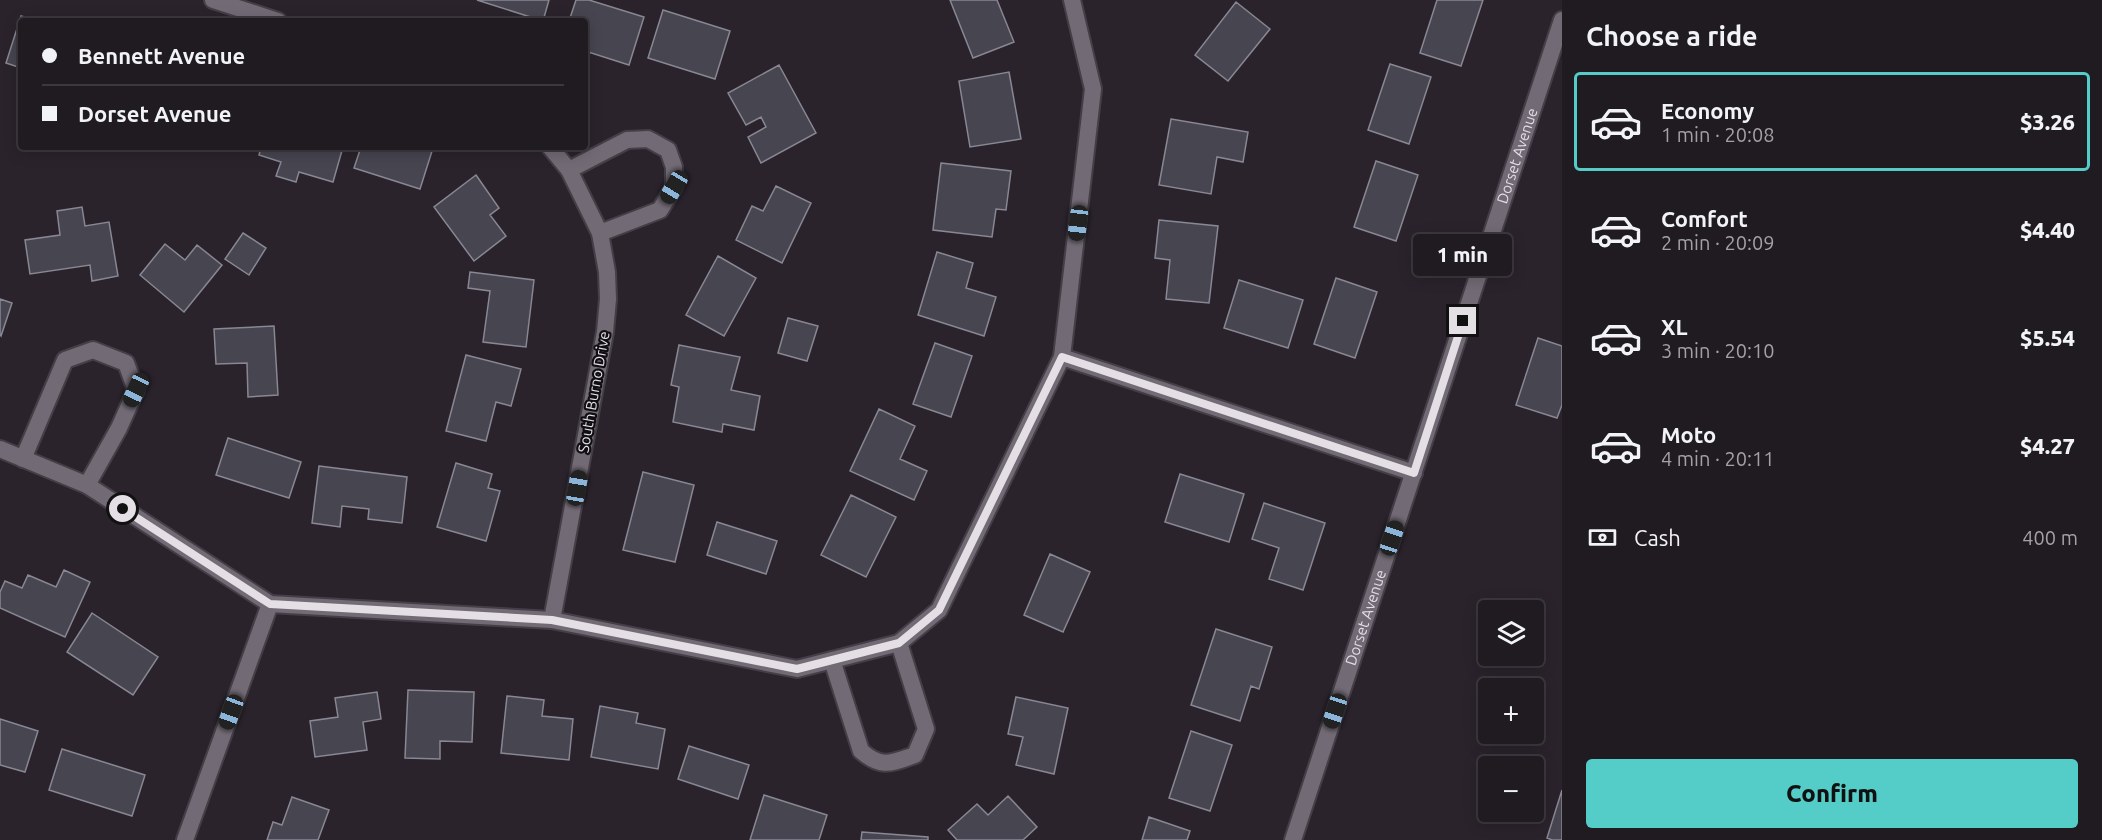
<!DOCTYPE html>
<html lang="en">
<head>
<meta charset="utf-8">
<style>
	body { margin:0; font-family:Ubuntu,sans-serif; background:#28232a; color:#f1f3f6; height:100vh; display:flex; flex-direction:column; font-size:22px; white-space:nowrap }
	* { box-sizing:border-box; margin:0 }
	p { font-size:20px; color:#a2a1a5 }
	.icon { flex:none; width:33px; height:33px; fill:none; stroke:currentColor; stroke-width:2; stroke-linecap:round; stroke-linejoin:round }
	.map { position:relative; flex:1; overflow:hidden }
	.details { display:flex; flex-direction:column; background:#201a21; width:540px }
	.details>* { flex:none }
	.guide { position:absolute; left:18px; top:18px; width:570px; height:132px; border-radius:6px; box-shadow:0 3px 15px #0003,0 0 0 2px #3d383f; display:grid; align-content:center; height:132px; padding:0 24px; background:#201a21 }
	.controls { position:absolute; left:1478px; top:600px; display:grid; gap:12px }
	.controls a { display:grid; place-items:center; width:66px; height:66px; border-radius:6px; background:#201a21; box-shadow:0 3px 15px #0003,0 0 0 2px #3d383f; font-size:30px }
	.end { position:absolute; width:27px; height:27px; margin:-14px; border:8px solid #e3dfe5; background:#111; box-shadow:0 0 0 3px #111 }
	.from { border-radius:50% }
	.bubble { position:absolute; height:42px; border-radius:6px; background:#201a21; box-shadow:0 3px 15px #0003,0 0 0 2px #3d383f; font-size:20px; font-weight:800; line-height:42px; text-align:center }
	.car { position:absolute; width:18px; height:36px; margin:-18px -9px; border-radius:8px; box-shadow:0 0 4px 2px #0007; background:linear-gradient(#222 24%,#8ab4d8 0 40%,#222 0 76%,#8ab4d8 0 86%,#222 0) }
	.guide b { display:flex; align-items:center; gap:21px; height:57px; font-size:22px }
	.guide b+b { border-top:2px solid #3d383f }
	.guide i { width:15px; height:15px; background:#f1f3f6 }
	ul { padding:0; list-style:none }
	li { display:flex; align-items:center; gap:18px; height:99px; margin:0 12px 9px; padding:0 12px; border:3px solid transparent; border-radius:6px }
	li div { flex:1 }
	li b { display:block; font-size:22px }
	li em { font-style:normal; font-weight:800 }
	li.active { border-color:#54cdc8 }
	li>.icon { width:54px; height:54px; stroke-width:1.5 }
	h2 { padding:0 24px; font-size:27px; line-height:72px }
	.pay { display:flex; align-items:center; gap:15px; height:66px; padding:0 24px; font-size:22px }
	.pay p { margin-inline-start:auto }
	.cta { display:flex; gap:12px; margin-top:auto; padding:12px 24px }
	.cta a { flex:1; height:69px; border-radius:6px; background:#54cdc8; color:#111; font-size:24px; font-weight:800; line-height:69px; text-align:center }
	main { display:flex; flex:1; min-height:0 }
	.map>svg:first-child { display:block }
	.building { fill:#464550; stroke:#888793; stroke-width:1.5 }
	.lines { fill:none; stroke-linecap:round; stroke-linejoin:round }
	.minor-casing { stroke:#443f46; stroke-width:20 }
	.minor { stroke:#726a75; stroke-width:16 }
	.route { stroke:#e3dfe5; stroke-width:8 }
	.labels { text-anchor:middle; stroke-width:4.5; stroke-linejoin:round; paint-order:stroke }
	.street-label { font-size:15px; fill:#e3dfe5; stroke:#100e12 }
</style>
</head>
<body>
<main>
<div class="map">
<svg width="1562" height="840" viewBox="0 0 1562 840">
	<rect width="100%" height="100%" fill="#2a232c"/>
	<path class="building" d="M477 0H549L543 21Z
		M576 0H589L644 17 629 65 585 51V21H569Z
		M950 0H997L1014 42 973 58Z
		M1437 0H1483L1461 66 1420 53Z
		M1236 2 1270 29 1228 81 1195 55Z
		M663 10 730 31 715 79 648 58Z
		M21 16 39 21H21V68L6 63Z
		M1390 64 1431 77 1409 144 1368 130Z
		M779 65 816 133 761 163 748 137 766 127 761 117 746 125 728 93Z
		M1009 72 1021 139 970 147 959 81Z
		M1171 119 1248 132 1243 162 1217 157 1211 194 1159 185Z
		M261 147H343L333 182 299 172 296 182 276 176 281 162 259 155Z
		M361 147 433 148 420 189 354 168Z
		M1376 161 1418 175 1396 241 1354 227Z
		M941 163 1011 171 1006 210 996 209 992 237 933 230Z
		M476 175 499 208 490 215 506 236 474 261 434 207Z
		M776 186 811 203 782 263 736 240 752 206 763 211Z
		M82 207 85 226 109 222 118 276 92 281 90 265 30 274 25 240 60 235 57 211Z
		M1159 220 1218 226 1209 303 1166 299 1170 260 1155 258Z
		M243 233 266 248 249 275 225 259Z
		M165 244 185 260 197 245 222 265 184 312 140 275Z
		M937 252 973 263 966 288 996 297 984 336 918 315Z
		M718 256 756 278 724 336 686 315Z
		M470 272 534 280 526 347 483 342 490 291 468 288Z
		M1336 278 1377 292 1355 358 1314 344Z
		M1239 280 1303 300 1288 348 1224 328Z
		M0 299 12 303 1 336 0 335Z
		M788 318 818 326 807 361 778 353Z
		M274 326 278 395 248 397 247 363 216 364 214 329Z
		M1538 338 1562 346V405L1557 418 1516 405Z
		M935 343 972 356 951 417 913 404Z
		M679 345 740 357 731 390 760 396 754 430 723 424 722 432 673 422 679 387 671 385Z
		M466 355 521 369 511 406 496 402 486 441 446 431Z
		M879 409 915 426 900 459 927 471 914 500 850 471Z
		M228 438 301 462 289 498 216 475Z
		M456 463 492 474 488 488 500 491 486 541 437 527Z
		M319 466 407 477 402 523 368 519 369 509 342 506 340 527 312 523Z
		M643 472 694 485 675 562 623 550Z
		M1180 474 1244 494 1229 542 1165 522Z
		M851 495 896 517 866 577 821 555Z
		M1264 503 1325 523 1303 590 1269 579 1279 548 1252 539Z
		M717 522 777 541 766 574 707 555Z
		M1050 554 1090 572 1063 632 1024 615Z
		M64 570 90 582 65 637 0 608V592L5 581 22 588 28 575 56 587Z
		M92 613 158 657 133 695 67 652Z
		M1216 629 1272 647 1259 689 1251 686 1240 721 1191 705Z
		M408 690 474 692 472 742 440 741V759L405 758Z
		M377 692 381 719 363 722 367 750 315 757 310 721 338 717 335 698Z
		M507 696 544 700 542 716 573 719 569 760 501 753Z
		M1016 697 1068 708 1054 774 1016 765 1023 737 1008 734Z
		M600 706 638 713 636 723 665 729 658 769 591 757Z
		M0 719 38 731 25 772 0 765Z
		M1191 731 1232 745 1210 811 1169 798Z
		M689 746 749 765 738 799 678 779Z
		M62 749 145 775 132 816 49 790Z
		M1562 790V840H1552L1547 838Z
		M764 795 827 815 819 840H750Z
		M1008 796 1037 827 1023 840H957L948 830 977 804 988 815Z
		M292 797 329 810 318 840H267L273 822 282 825Z
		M1149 817 1190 831 1187 840H1142Z
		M862 832 928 837V840H861Z"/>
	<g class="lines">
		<g class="minor-casing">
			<g id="minor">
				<path d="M213 0 278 21"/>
				<path d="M550 147 569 170 600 233 607 272 608 299 605 332 552 620"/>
				<path d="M569 170 627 140 648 139 668 150 674 167V187L660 210 600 233"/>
				<path d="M1062 357 1414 473"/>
				<path d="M0 449 87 485 270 604 552 620 797 669 899 643 939 610 1062 357 1093 89 1072 0"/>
				<path d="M23 459 65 360 93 350 126 363 136 390 119 428 87 485"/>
				<path d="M832 660 861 751C882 769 891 763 915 755L926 729 899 643"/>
				<path d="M185 840 270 604"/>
				<path id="s1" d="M1293 840 1562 20"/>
			</g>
		</g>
		<use href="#minor" class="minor"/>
	</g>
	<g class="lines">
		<path class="route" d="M123 509 270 604 552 620 797 669 899 643 939 610 1062 357 1414 473 1463 321"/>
	</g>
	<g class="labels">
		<g class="street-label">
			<text dy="5" stroke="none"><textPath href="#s1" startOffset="720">Dorset Avenue</textPath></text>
			<text transform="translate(594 392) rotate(-80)" y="5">South Burno Drive</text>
			<text dy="5" stroke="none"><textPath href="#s1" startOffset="234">Dorset Avenue</textPath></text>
		</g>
	</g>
</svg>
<div class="controls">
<a><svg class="icon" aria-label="layers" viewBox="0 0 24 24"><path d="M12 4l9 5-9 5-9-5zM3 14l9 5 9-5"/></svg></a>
<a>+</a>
<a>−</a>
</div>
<i class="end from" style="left:123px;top:509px"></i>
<i class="end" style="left:1463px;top:321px"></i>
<div class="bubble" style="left:1413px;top:234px;width:99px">1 min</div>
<i class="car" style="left:674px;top:187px;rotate:211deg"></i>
<i class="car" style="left:1078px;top:223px;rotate:187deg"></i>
<i class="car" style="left:136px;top:390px;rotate:205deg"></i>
<i class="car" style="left:577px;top:488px;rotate:10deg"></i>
<i class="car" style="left:1392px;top:538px;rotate:18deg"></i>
<i class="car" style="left:1335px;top:711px;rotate:198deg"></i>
<i class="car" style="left:231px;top:712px;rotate:200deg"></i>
<div class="guide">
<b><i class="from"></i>Bennett Avenue</b>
<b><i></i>Dorset Avenue</b>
</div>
</div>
<section class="details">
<h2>Choose a ride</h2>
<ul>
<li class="active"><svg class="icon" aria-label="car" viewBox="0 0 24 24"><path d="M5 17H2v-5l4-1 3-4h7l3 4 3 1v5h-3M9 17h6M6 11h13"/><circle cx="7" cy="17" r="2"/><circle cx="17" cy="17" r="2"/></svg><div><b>Economy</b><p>1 min · 20:08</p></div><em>$3.26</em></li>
<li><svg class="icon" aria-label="car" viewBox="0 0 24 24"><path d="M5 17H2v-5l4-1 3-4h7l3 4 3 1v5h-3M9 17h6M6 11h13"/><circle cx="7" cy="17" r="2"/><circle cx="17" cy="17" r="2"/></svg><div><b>Comfort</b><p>2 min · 20:09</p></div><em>$4.40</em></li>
<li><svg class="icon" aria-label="car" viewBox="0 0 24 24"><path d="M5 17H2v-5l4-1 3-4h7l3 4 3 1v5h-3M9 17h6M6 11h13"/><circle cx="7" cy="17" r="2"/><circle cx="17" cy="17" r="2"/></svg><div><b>XL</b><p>3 min · 20:10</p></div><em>$5.54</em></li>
<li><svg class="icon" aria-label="car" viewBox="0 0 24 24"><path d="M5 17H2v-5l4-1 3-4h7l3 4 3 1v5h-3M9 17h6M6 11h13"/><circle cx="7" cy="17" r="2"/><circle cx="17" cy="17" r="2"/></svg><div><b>Moto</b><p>4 min · 20:11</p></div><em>$4.27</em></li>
</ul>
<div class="pay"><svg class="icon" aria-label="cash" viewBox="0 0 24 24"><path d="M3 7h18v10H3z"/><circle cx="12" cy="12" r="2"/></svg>Cash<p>400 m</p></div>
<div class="cta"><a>Confirm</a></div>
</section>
</main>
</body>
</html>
